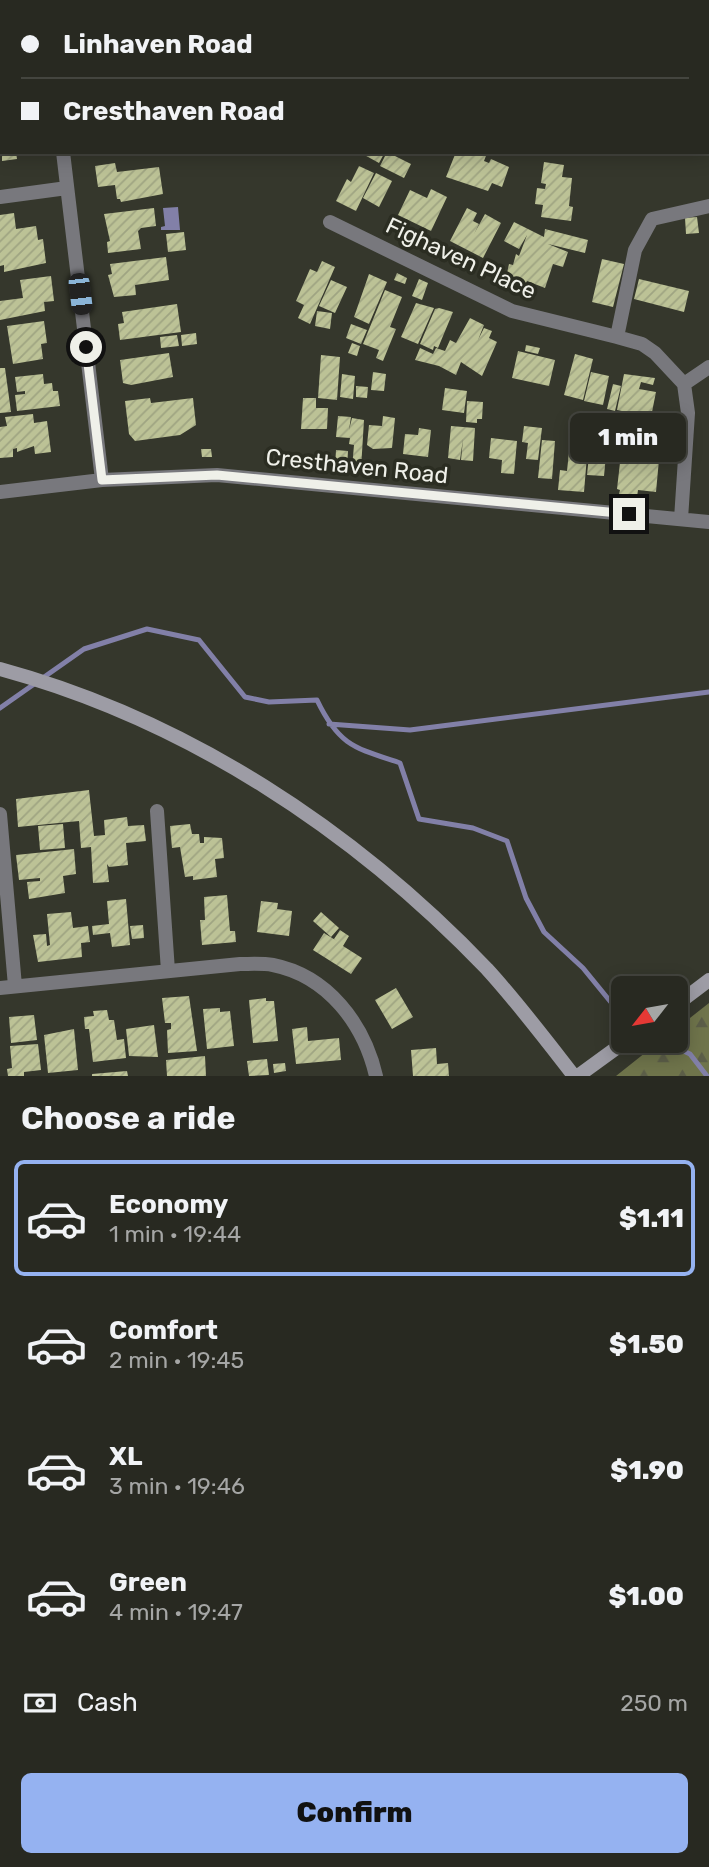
<!DOCTYPE html>
<html lang="en">
<head>
<meta charset="utf-8">
<style>
	body { margin:0; font-family:Rubik,sans-serif; background:#30312a; color:#f1f3f6; height:100vh; display:flex; flex-direction:column; font-size:26px; white-space:nowrap }
	* { box-sizing:border-box; margin:0 }
	p { font-size:23px; color:#a5a6a5 }
	.icon { flex:none; width:38px; height:38px; fill:none; stroke:currentColor; stroke-width:2; stroke-linecap:round; stroke-linejoin:round }
	.map { position:relative; height:1076px; overflow:hidden }
	.side { display:flex; flex-direction:column; background:#282921; flex:1 }
	.side>* { flex:none }
	.guide { position:absolute; left:0px; top:0px; width:710px; height:154px; box-shadow:0 4px 18px #0003,0 0 0 2px #44453f; display:grid; align-content:center; height:154px; padding:0 21px; background:#282921 }
	.needle { width:46px; rotate:239deg }
	.controls { position:absolute; left:611px; top:976px; display:grid; gap:14px }
	.controls a { display:grid; place-items:center; width:77px; height:77px; border-radius:10px; background:#282921; box-shadow:0 4px 18px #0003,0 0 0 2px #44453f; font-size:35px }
	.end { position:absolute; width:32px; height:32px; margin:-16px; border:9px solid #eff0e9; background:#111; box-shadow:0 0 0 4px #111 }
	.from { border-radius:50% }
	.bubble { position:absolute; height:49px; border-radius:10px; background:#282921; box-shadow:0 4px 18px #0003,0 0 0 2px #44453f; font-size:23px; font-weight:800; line-height:49px; text-align:center }
	.car { position:absolute; width:21px; height:42px; margin:-21px -10px; border-radius:9px; box-shadow:0 0 5px 2px #0007; background:linear-gradient(#222 24%,#8ab4d8 0 40%,#222 0 76%,#8ab4d8 0 86%,#222 0) }
	.guide b { display:flex; align-items:center; gap:24px; height:66px; font-size:26px }
	.guide b+b { border-top:2px solid #44453f }
	.guide i { width:18px; height:18px; background:#f1f3f6 }
	ul { padding:0; list-style:none }
	li { display:flex; align-items:center; gap:21px; height:116px; margin:0 14px 10px; padding:0 7px; border:4px solid transparent; border-radius:10px }
	li div { flex:1 }
	li b { display:block; font-size:26px }
	li em { font-style:normal; font-weight:800 }
	li.selected { border-color:#95b2f1 }
	li>.icon { width:63px; height:63px; stroke-width:1.5 }
	h2 { padding:0 21px; font-size:32px; line-height:84px }
	.pay { display:flex; align-items:center; gap:18px; height:77px; padding:0 21px; font-size:26px }
	.pay p { margin-inline-start:auto }
	.action { display:flex; gap:14px; margin-top:auto; padding:14px 21px }
	.action a { flex:1; height:80px; border-radius:10px; background:#95b2f1; color:#111; font-size:28px; font-weight:800; line-height:80px; text-align:center }
	.map>svg:first-child { display:block }
	.forest { fill:url(#forest-firs) }
	.water { fill:#8280a8 }
	.lines { fill:none; stroke-linecap:round; stroke-linejoin:round }
	.stream { stroke:#8280a8; stroke-width:5 }
	.building { fill:url(#building-hatch) }
	.street { stroke:#78787d; stroke-width:14 }
	.secondary { stroke:#9d9ca5; stroke-width:14 }
	.route { stroke:#eff0e9; stroke-width:9 }
	.labels { text-anchor:middle; stroke-width:7; stroke-linejoin:round; paint-order:stroke }
	.street-label { font-size:23px; fill:#eff0e9; stroke:#2b2d22 }
</style>
</head>
<body>
<div class="map">
<svg width="709" height="1076" viewBox="0 0 709 1076">
	<defs>
		<pattern id="forest-firs" width="22" height="20" patternUnits="userSpaceOnUse" patternTransform="scale(1.75)"><rect width="22" height="20" fill="#6f744b"/><path d="M5 1l3.5 6h-7zM16 11l3.5 6h-7z" fill="#5c5e48"/></pattern>
		<pattern id="building-hatch" width="6" height="6" patternUnits="userSpaceOnUse" patternTransform="scale(1.75)"><rect width="6" height="6" fill="#bcc296"/><path d="M-1 1l2-2M0 6l6-6M5 7l2-2" fill="none" stroke="#9fa482"/></pattern>
	</defs>
	<rect width="100%" height="100%" fill="#35372c"/>
	<path class="forest" d="M709 1003V1076H616L660 1041H676V1029Z"/>
	<path class="water" d="M178 207 180 230H161V227L165 226 163 208Z"/>
	<g class="lines">
		<path class="stream" d="M0 708 84 649 147 629 199 640 245 697 269 702 317 700C339 746 355 748 400 763L419 819 473 828 507 841 526 898 544 932 583 968 614 1006 623 1013
			M329 724 410 730 709 692
			M662 1041 690 1054 707 1076"/>
	</g>
	<path class="building" d="M2 152H16L17 159 2 161Z
		M359 152H385L379 163Z
		M387 152 411 164 404 178 380 166Z
		M456 152 470 155 471 152H484L487 153 484 161 489 163 491 159 509 167 502 187 492 183 488 191 446 177Z
		M544 162 564 165 562 177 572 178 569 206 573 207 571 221 541 217 543 205 535 204 537 188 545 189 546 184 541 183Z
		M115 163 117 172 159 167 163 194 121 202 120 199H117L115 185 98 187 95 166Z
		M359 166 374 173 356 211 336 201 347 179 351 182Z
		M376 173 392 181 379 207 363 198Z
		M431 189 447 197 431 231 398 215 410 190 427 198Z
		M154 208 156 226 141 228 138 231 141 249 108 253 107 242 110 241 104 214Z
		M467 208 477 213 473 221 479 224 474 234 485 214 501 223 483 258 450 241Z
		M14 213 16 229 36 226 38 240 43 239 46 263 4 272V265L0 266V215Z
		M697 217 699 233 686 234 685 218Z
		M514 222 544 237 545 229 588 240 585 253 548 244 568 252 563 267 553 264 545 288 527 281 524 289 505 282 509 264 513 265 516 254 519 256 527 235 519 249 504 241Z
		M184 232 186 250 168 252 166 234Z
		M166 257 169 280 135 285 136 295 114 297 108 275 112 274 110 264Z
		M602 259 624 264 613 307 592 302Z
		M322 261 335 267 310 324 298 318 304 305 296 301 310 269 317 272Z
		M397 273 407 278 405 284 394 280Z
		M369 274 387 282 369 324 354 317Z
		M51 276 54 301 44 302 45 311 0 320V301L23 298 20 280Z
		M419 279 428 283 422 300 412 296Z
		M639 279 689 291 684 312 634 299Z
		M331 280 347 287 335 313 319 306Z
		M385 290 402 297 390 327 396 329 383 361 376 358 379 350 363 344Z
		M416 303 434 308 418 344 401 337Z
		M177 304 181 332 120 340 118 324 124 323 122 312Z
		M439 308 453 312 438 348 434 346 433 350 420 344 435 309Z
		M317 311 332 313 330 329 315 326Z
		M470 318 484 325 478 340 484 328 492 331 489 338 497 342 482 376 461 362 456 375 439 366 415 360 420 348 433 354 436 348 445 351 450 340 456 343Z
		M44 321 47 343 41 344 43 359 13 364 7 326Z
		M351 324 367 330 361 344 346 338Z
		M196 333 197 344 182 346 181 335Z
		M177 335 179 346 161 348 160 337Z
		M352 343 360 346 357 356 348 353Z
		M526 345 540 348 538 354 525 351Z
		M518 351 555 360 549 386 512 378Z
		M169 353 173 377 131 385 123 383 120 360Z
		M575 354 593 359 583 400 564 395Z
		M321 355 340 357 337 400 318 398Z
		M0 368H5L11 412 0 413Z
		M373 372 386 374 384 391 371 390Z
		M591 372 609 376 603 405 584 401Z
		M43 374 44 384 52 383 53 391H58L60 406 17 411 15 395 25 394V391L17 392 15 377Z
		M342 374 355 376 353 399 340 397Z
		M624 374 655 378 653 385 641 382 639 389 656 392 651 417 617 410Z
		M613 384 621 386 615 411 607 409Z
		M356 386 368 387 367 398 356 397Z
		M445 388 467 391 464 413 442 410Z
		M150 398 151 403 193 398 196 425 180 435 135 441 129 434 125 401Z
		M303 398H316V408H328L327 429H301Z
		M467 401 483 402 482 419H477V423L466 422Z
		M33 414 34 423 47 421 51 452 35 454 34 446 17 452V448L13 449V457L0 458V427L7 426 5 417Z
		M338 416 351 417 349 430 352 418 364 420 361 469 352 468 354 445 349 444 350 438 336 437Z
		M383 416 395 418 392 448 373 449 367 445 369 425 382 426Z
		M634 418 669 423 667 436 632 430Z
		M451 426 475 428 473 461 461 460 463 439 460 460 448 458Z
		M524 426 542 428 538 460 526 459 528 443 522 442Z
		M592 426 598 427V434L608 435 604 476 587 475Z
		M419 428 431 430 428 457 403 454 405 434 418 435Z
		M643 434 669 438 668 449 641 444Z
		M491 438 517 441 514 474 501 473 502 460 489 458Z
		M542 440 555 441 552 479 538 478Z
		M570 442 588 444 584 492 558 490 560 470 567 471Z
		M622 445 660 449 656 492 638 490 637 497 619 494 620 490 617 489Z
		M201 449H211L212 457H202Z
		M336 450 348 451 347 468 335 467Z
		M89 790 94 836 105 835 104 820 127 817 128 826 144 825 146 841 126 843 128 865 109 867 107 864 109 882 93 883 91 847 81 848 79 821 18 827 16 799Z
		M63 824 65 848 40 850 38 826Z
		M190 824 192 834H199L200 843H204V837L222 838 224 858 215 859 217 877 193 880V876L185 877 180 847 172 848 170 826Z
		M74 849 76 874 63 876 65 893 29 899 27 882 40 881V878L19 880 16 855Z
		M227 895 230 931H235L236 942 202 945 200 920H205L204 897Z
		M126 899 130 945 112 947 110 933 93 935 92 926 109 924 107 901Z
		M261 901 278 903 277 909 292 911 289 936 257 932Z
		M71 912 73 928 88 926 90 942 81 943 82 957 38 962 33 935 46 934 47 946 50 945 47 914Z
		M321 912 339 928 331 937 313 921Z
		M143 925 144 938 132 939 130 926Z
		M340 930 349 936 343 946 362 958 351 974 313 950 324 933 337 941 334 939Z
		M396 988 413 1017 392 1029 375 1000Z
		M189 996 197 1051 168 1053 167 1030 171 1029V1023H165L162 998Z
		M266 998V1001H274L278 1041 253 1043 249 1000Z
		M220 1008V1012L230 1011 234 1046 207 1049 203 1009Z
		M107 1010 109 1020H114L117 1040 124 1039 126 1058 93 1062 89 1029H85L84 1017 94 1016 93 1011Z
		M34 1015 37 1040 11 1043 9 1017Z
		M154 1025 158 1057 129 1056 126 1029Z
		M307 1027 308 1041 339 1038 341 1060 296 1064 292 1029Z
		M74 1029 78 1070 48 1073 44 1035Z
		M38 1044 41 1070 24 1072V1076H8L7 1069 12 1068 10 1046Z
		M436 1048 437 1064 448 1063 449 1076H413L411 1050Z
		M205 1056 206 1076H167L166 1060Z
		M267 1059 269 1075 249 1076 247 1061Z
		M285 1063 286 1071 274 1073 273 1064Z
		M127 1071 128 1076H92V1074Z"/>
	<g class="lines">
		<path class="street" d="M286 0 292 2
			M518 2V0
			M63 152 102 480
			M0 197 67 188
			M330 222 512 311 617 337 642 344 655 353 684 384 688 413 681 519
			M617 337 635 250 652 219 709 206
			M684 384 709 367
			M0 492 102 480 217 475 709 522
			M157 811 168 971
			M0 814 15 986
			M0 988 240 964C250 964 262 963 273 965 328 976 364 1024 376 1076"/>
		<path class="secondary" d="M0 669C187 720 354 830 487 969 518 1003 546 1040 574 1076
			M676 1005 709 980
			M578 1076 626 1041"/>
	</g>
	<g class="lines">
		<path class="route" d="M86 347 102 480 217 475 629 514"/>
	</g>
	<g class="labels">
		<g class="street-label">
			<text transform="translate(461 258) rotate(25)" y="8">Fighaven Place</text>
			<text transform="translate(357 466) rotate(6)" y="8">Cresthaven Road</text>
		</g>
	</g>
</svg>
<div class="controls">
<a><svg class="needle" viewBox="-14 -14 28 28"><path d="M0-13l5 13h-10z" fill="#e53935"/><path d="M0 13l5-13h-10z" fill="#a5a6a5"/></svg></a>
</div>
<i class="end from" style="left:86px;top:347px"></i>
<i class="end" style="left:629px;top:514px"></i>
<div class="bubble" style="left:570px;top:413px;width:116px">1 min</div>
<i class="car" style="left:80px;top:294px;rotate:173deg"></i>
<div class="guide">
<b><i class="from"></i>Linhaven Road</b>
<b><i></i>Cresthaven Road</b>
</div>
</div>
<section class="side">
<h2>Choose a ride</h2>
<ul>
<li class="selected"><svg class="icon" aria-label="car" viewBox="0 0 24 24"><path d="M5 17H2v-5l4-1 3-4h7l3 4 3 1v5h-3M9 17h6M6 11h13"/><circle cx="7" cy="17" r="2"/><circle cx="17" cy="17" r="2"/></svg><div><b>Economy</b><p>1 min · 19:44</p></div><em>$1.11</em></li>
<li><svg class="icon" aria-label="car" viewBox="0 0 24 24"><path d="M5 17H2v-5l4-1 3-4h7l3 4 3 1v5h-3M9 17h6M6 11h13"/><circle cx="7" cy="17" r="2"/><circle cx="17" cy="17" r="2"/></svg><div><b>Comfort</b><p>2 min · 19:45</p></div><em>$1.50</em></li>
<li><svg class="icon" aria-label="car" viewBox="0 0 24 24"><path d="M5 17H2v-5l4-1 3-4h7l3 4 3 1v5h-3M9 17h6M6 11h13"/><circle cx="7" cy="17" r="2"/><circle cx="17" cy="17" r="2"/></svg><div><b>XL</b><p>3 min · 19:46</p></div><em>$1.90</em></li>
<li><svg class="icon" aria-label="car" viewBox="0 0 24 24"><path d="M5 17H2v-5l4-1 3-4h7l3 4 3 1v5h-3M9 17h6M6 11h13"/><circle cx="7" cy="17" r="2"/><circle cx="17" cy="17" r="2"/></svg><div><b>Green</b><p>4 min · 19:47</p></div><em>$1.00</em></li>
</ul>
<div class="pay"><svg class="icon" aria-label="cash" viewBox="0 0 24 24"><path d="M3 7h18v10H3z"/><circle cx="12" cy="12" r="2"/></svg>Cash<p>250 m</p></div>
<div class="action"><a>Confirm</a></div>
</section>
</body>
</html>
